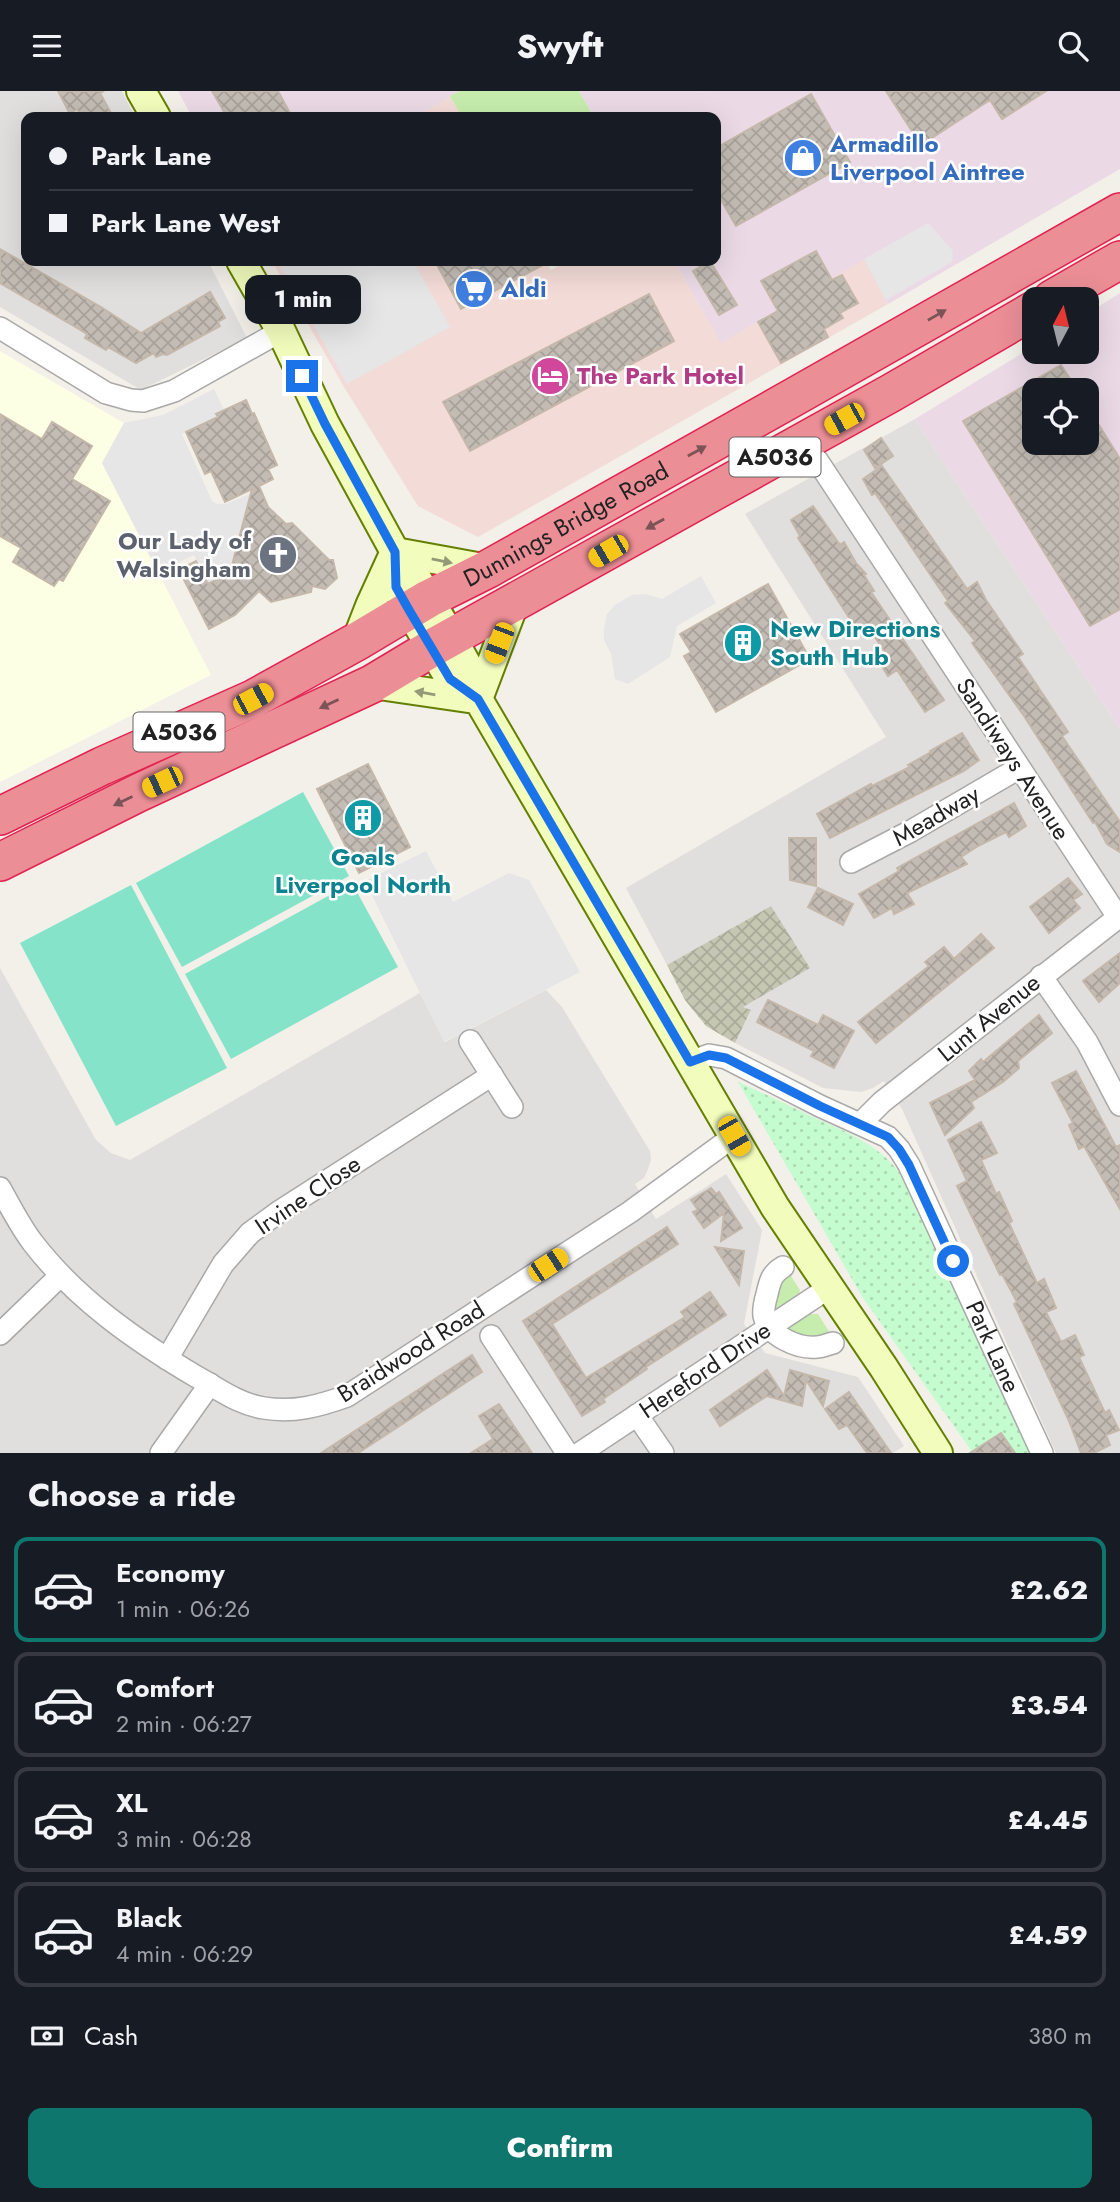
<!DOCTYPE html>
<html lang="en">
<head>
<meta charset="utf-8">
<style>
	body { margin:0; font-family:Jost,sans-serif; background:#20242c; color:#f1f3f6; height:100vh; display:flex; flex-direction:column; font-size:26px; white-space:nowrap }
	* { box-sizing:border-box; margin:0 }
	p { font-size:23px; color:#9ea1a6 }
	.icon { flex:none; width:38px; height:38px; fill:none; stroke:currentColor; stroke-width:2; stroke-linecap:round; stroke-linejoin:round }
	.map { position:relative; height:1362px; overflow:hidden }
	.details { display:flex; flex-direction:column; background:#171b24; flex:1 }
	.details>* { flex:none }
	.banner { position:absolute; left:21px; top:21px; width:700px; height:154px; border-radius:14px; box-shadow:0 7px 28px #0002; display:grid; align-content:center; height:154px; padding:0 28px; background:#171b24 }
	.needle { width:46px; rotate:7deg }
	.controls { position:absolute; left:1022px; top:196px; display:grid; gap:14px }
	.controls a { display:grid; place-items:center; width:77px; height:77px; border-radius:14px; background:#171b24; box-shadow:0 7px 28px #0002; font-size:35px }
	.end { position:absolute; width:32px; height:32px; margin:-16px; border:9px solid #1a73e8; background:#fff; box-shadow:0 0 0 4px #fff }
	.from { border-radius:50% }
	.bubble { position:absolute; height:49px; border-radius:14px; background:#171b24; box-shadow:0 7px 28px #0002; font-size:23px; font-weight:800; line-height:49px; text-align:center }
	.car { position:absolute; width:21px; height:42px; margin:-21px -10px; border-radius:9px; box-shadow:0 0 5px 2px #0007; background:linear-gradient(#f5c518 24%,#345 0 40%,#f5c518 0 76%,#345 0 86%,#f5c518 0) }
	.banner b { display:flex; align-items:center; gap:24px; height:66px; font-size:26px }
	.banner b+b { border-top:2px solid #363941 }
	.banner i { width:18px; height:18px; background:#f1f3f6 }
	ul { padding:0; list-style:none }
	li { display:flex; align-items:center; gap:21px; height:105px; margin:0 14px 10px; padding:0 14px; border:4px solid #363941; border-radius:14px }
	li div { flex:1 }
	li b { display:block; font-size:26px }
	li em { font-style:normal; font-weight:800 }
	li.selected { border-color:#0f766e }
	li>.icon { width:63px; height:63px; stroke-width:1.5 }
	h2 { padding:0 28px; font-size:32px; line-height:84px }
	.pay { display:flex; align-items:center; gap:18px; height:77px; padding:0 28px; font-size:26px }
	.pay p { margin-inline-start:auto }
	.cta { display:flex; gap:14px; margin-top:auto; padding:14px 28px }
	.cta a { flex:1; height:80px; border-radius:14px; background:#0f766e; color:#fff; font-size:28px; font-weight:800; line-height:80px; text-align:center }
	header { display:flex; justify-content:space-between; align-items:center; height:91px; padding:0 28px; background:#171b24; font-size:32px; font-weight:800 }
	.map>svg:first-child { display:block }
	.residential { fill:#e0dfde }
	.commercial { fill:#f3dbd7 }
	.industrial { fill:#ebdae6; fill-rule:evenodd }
	.education { fill:#fcffe4 }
	.construction { fill:url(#construction-cross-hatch) }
	.grass { fill:#c6edad }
	.park { fill:url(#park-dots) }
	.pitch { fill:#84e3c8 }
	.parking { fill:#e6e6e6 }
	.building { fill:url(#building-cross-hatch); stroke:#c5b8aa; stroke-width:2 }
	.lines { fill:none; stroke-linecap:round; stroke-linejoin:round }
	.street-casing { stroke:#a9a9a9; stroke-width:24 }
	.secondary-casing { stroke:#658001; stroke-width:32 }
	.highway-casing { stroke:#e22350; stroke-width:40 }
	.street { stroke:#fff; stroke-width:21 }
	.secondary { stroke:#f2fcbc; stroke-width:28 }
	.highway { stroke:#eb8e96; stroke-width:37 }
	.oneway { fill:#7c5356 }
	.oneway2 { fill:#949a77 }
	.route { stroke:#1a73e8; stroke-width:9 }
	.labels { text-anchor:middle; stroke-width:5; stroke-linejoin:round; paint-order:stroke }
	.shield { fill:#fff; stroke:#646464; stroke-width:2 }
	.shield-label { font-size:23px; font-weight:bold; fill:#222 }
	.shop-label { font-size:24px; font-weight:bold; fill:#366cbe; stroke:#fff; text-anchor:start }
	.hotel-label { font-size:24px; font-weight:bold; fill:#b23c85; stroke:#fff; text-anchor:start }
	.street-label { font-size:24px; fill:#222; stroke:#fff }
	.worship-label { font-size:24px; font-weight:bold; fill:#5b616d; stroke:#fff; text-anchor:end }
	.culture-label { font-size:24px; font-weight:bold; fill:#0d838f; stroke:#fff; text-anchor:start }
</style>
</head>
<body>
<header><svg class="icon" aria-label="menu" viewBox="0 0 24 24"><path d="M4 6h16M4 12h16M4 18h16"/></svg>Swyft<svg class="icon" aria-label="search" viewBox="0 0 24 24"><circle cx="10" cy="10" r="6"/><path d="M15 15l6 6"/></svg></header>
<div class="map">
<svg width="1120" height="1362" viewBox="0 0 1120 1362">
	<defs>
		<pattern id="construction-cross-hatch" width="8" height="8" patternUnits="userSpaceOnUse" patternTransform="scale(1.75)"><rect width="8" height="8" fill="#c5c7b3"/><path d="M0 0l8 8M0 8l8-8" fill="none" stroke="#a9ab9a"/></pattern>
		<pattern id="park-dots" width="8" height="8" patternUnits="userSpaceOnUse" patternTransform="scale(1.75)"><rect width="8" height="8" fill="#c5fccf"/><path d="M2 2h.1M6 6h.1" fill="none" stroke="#a9d8b1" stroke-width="1.8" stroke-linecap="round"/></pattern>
		<pattern id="building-cross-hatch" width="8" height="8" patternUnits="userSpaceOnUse" patternTransform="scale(1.75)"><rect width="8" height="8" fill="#c3bcb4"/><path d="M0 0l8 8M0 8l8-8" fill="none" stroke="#a7a19a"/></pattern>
	</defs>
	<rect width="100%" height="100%" fill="#f2f0e8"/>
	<path class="residential" d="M0 0H122L135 26H26V170H208L247 247 141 299 0 216Z
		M915 328 1120 638V1362H1056L902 1018 884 990 873 997 861 1001 823 997 735 952 751 920 742 916 771 815 667 874 626 797 886 646 745 423Z
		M0 877 96 1049 111 1062 130 1069 420 902 445 951 546 899 562 916 650 1060 651 1069 648 1078 644 1087 635 1093 656 1128 726 1083 762 1139 744 1233 765 1262 858 1286 904 1355 893 1362H0Z"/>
	<path class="commercial" d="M450 5 462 26H414Z
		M864 168 888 213 478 446 418 415 344 296 272 170H545L551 179 567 170H674L721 251Z"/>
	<path class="industrial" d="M178 0H460L414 26H192Z
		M579 0H1120V78L888 213 864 169 721 252 674 170H716V26H594Z
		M1120 202V638L915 328 1034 255V261H1087V223ZM1034 299H1087V352H1034Z"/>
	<path class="education" d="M0 260 124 332 102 372 211 584 0 691Z"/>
	<path class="construction" d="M771 815 810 877 743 916 751 919 735 952 706 935 685 909 667 874Z"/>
	<path class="grass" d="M460 0H579L594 26H462L450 5Z
		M789 1182 800 1199 798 1206 777 1220 773 1218 776 1194Z
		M810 1223H818L830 1242 817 1249 789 1240 790 1233 801 1225Z"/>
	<path class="park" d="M738 991C763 1002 788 1014 813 1026 846 1041 878 1053 900 1082L1032 1362H973L863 1207Z"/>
	<path class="pitch" d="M303 701 349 785 182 876 136 792Z
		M352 792 398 876 231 968 185 883Z
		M131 794 227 977 116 1035 20 852Z"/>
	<path class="parking" d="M928 132 953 160 952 171 886 209 864 168Z
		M277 170H413L450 236 347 293Z
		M214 298 224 319 217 323 218 326 182 343 212 410 217 413H226L252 402 229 485 208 493 194 464 158 481 102 372 124 332 163 324Z
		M701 485 716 512 677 535 670 566 628 593 615 588 611 563 604 549V537L607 523 615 514 632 504 646 503 662 508Z
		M426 760 453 811 509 782 529 789 580 881 444 951 365 790Z"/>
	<path class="building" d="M58 0H104L100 2 113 26H82L77 18 70 23Z
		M212 0H278L292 26H227Z
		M886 0H1046L1002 28 990 9 921 54Z
		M811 3 850 71 736 135 716 100V57Z
		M0 158 101 216 141 242 210 201 225 227 218 231 220 235 167 264 163 263 156 266 154 262 136 272 108 256 106 259 85 247 87 243 72 234 0 192Z
		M816 160 832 189 842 184 858 212 840 222 843 227 824 238 828 246 781 272 758 231 778 220 761 190Z
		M435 170H550L461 218Z
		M710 170 737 214 719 224 693 180Z
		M649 203 674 250 470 360 443 311Z
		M1061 274 1077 299H1034V352H1087V315L1120 368V518L1090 535 963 330Z
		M246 309 252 323 254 322 277 374 268 378 273 388 259 395 268 416 286 433 292 432 329 469H333L337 487 325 498 312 495 311 501 271 511 259 500 235 524 209 538 179 479 196 470 208 493 230 482 252 398 225 411 211 380 205 383 186 341 218 326 216 323Z
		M0 323 42 348 52 331 92 355 72 388 110 410 63 490 59 488 54 495 13 471 21 457 0 445Z
		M881 347 893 365 875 377 864 359Z
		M882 375 967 498 977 491 986 509 1023 563 1018 566 1068 641 1062 645 1120 731V761L1107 753 1095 731 1093 732 1024 625 972 552 975 550 945 512 948 510 875 402 872 404 863 388Z
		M813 415 840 454 844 451 856 472 866 483 864 484 874 500 871 501 944 609 925 621 897 579 888 585 878 569 887 564 866 533 857 539 798 447 800 445 791 429Z
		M768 493 810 568 716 621 684 565 691 561 680 543Z
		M962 642 979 669 964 680 830 747 817 723 871 693 872 695 910 676 908 674 931 661 930 660Z
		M368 673 410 756 359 782 317 698Z
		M1014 712 1026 735 1009 746 1006 741 978 755 961 766 967 773 907 802 914 813 894 823 892 817 874 827 859 803 899 780 897 777Z
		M789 747H816V795L790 789Z
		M1068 787 1082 803 1073 809 1080 817 1049 842 1030 816Z
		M818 797 853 813 843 834 808 816Z
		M981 843 994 857 876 952 858 931 929 875 925 871 944 856 954 868Z
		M1120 862V892L1099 911 1083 890Z
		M768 909 818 934 823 924 854 940 834 977 811 965 814 960 757 931Z
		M1039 924 1052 942 1018 970 1019 977 1003 991 971 1011 974 1017 945 1044 930 1012 975 989 969 980 981 968 983 971Z
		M1076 980 1116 1056 1120 1054V1118L1084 1055 1079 1058 1069 1034 1073 1032 1052 992Z
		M981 1031 997 1062 981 1069 996 1103 999 1101 1012 1130 1009 1132 1037 1192 1044 1188 1056 1217 1046 1221 1061 1251 1075 1244 1084 1264 1079 1266 1105 1322 1109 1319 1119 1339 1106 1344 1110 1354 1094 1362H1081L1069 1330 1014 1213 1017 1211 1002 1183 1000 1184 957 1095 967 1090 948 1049Z
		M711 1097 716 1103 719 1101 742 1137 721 1150 724 1122 704 1137 693 1121 698 1119 691 1109Z
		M667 1136 678 1153 552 1233 586 1287 685 1226 681 1221 710 1201 726 1224 646 1276 647 1278 603 1308 605 1311 582 1325 523 1230Z
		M715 1156 744 1160 739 1194Z
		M472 1264 482 1281 358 1362H321Z
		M767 1279 784 1305 790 1279 829 1290 823 1315 806 1289 802 1315 767 1305 720 1335 710 1319Z
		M849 1301 891 1362H867L847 1334 839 1338 825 1318Z
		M499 1313 532 1362H471L493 1348 479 1325Z
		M1001 1342 1015 1362H970Z"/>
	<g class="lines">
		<g class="street-casing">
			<g id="street">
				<path d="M0 237 106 302 131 309 143 310 174 300 281 240"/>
				<path d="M817 369 1118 826"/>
				<path d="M851 771 911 740 1019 677"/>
				<path d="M1041 885 1087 951 1120 1014"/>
				<path d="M470 950 512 1016"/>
				<path id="s1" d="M690 971 709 964 726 967 820 1015 888 1046 899 1058 909 1074 1042 1362"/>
				<path d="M861 1032 882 1011 1120 825"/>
				<path d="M0 1097C10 1115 20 1135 33 1152 76 1208 136 1250 197 1286 219 1298 238 1313 264 1317 294 1322 319 1315 347 1305L630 1121 734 1045"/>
				<path d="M783 1176C771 1183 770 1191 767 1203 765 1210 763 1218 764 1225 769 1245 798 1258 817 1256 823 1256 828 1253 833 1252"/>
				<path d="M0 1243 60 1185"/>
				<path d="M491 1245 567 1362"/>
				<path d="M167 1268 223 1173 250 1142 280 1120 492 984"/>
				<path d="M637 1324 663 1362"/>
				<path d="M161 1362 210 1293"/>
				<path d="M580 1362 830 1196"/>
			</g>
		</g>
		<g class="secondary-casing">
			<path id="secondary" d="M141 0 156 26
				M241 170 281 240 325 333 395 461 416 486 452 547 468 576 478 608 775 1116 884 1277 938 1362
				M395 461 396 496 409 519 450 588 478 608
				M395 461 488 478
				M356 551 370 515 392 467
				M372 593 475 608
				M478 608 514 513"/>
		</g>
		<g class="highway-casing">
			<g id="highway">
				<path d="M1052 208 1120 169"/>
				<path id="s2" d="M0 725 102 675 253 608 356 551 428 508 488 478 794 306 1120 121"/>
				<path d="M0 771 138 702 372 593 432 557 891 302 1034 219"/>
			</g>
		</g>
		<use href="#street" class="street"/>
		<use href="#secondary" class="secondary"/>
		<use href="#highway" class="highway"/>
	</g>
	<defs><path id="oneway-solid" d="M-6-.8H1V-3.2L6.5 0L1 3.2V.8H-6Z" transform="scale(1.75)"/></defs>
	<g class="oneway">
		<use href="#oneway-solid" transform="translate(937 224) rotate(-30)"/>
		<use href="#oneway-solid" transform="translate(697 360) rotate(-29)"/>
		<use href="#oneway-solid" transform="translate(655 433) rotate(151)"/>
		<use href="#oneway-solid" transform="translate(329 613) rotate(155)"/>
		<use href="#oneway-solid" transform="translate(123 710) rotate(154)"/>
	</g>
	<g class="oneway2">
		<use href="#oneway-solid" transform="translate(442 470) rotate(11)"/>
		<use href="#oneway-solid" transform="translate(425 602) rotate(-170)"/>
	</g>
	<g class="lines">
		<path class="route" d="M302 285 325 333 395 461 396 496 409 519 450 588 478 608 690 971 709 964 726 967 820 1015 888 1046 899 1058 909 1074 953 1170"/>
	</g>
	<defs>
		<g id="shop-disc" transform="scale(2.0125)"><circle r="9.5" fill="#3f7fe0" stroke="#fff"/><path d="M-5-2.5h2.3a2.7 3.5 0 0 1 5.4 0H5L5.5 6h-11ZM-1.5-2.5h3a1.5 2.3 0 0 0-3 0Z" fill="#fff"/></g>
		<g id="supermarket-disc" transform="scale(2.0125)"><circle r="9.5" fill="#3f7fe0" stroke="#fff"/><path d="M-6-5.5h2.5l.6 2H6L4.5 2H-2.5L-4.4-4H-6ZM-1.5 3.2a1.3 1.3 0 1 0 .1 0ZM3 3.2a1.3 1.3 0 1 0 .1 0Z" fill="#fff"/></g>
		<g id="hotel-disc" transform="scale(2.0125)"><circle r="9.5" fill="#d1479c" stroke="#fff"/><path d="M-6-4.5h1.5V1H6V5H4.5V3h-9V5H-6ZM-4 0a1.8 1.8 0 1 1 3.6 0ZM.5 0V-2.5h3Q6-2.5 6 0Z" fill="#fff"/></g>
		<g id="church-disc" transform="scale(2.0125)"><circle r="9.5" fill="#6b7280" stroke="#fff"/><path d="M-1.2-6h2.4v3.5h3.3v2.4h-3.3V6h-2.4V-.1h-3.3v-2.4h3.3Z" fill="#fff"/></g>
		<g id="building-disc" transform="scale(2.0125)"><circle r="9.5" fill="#0f9aa8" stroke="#fff"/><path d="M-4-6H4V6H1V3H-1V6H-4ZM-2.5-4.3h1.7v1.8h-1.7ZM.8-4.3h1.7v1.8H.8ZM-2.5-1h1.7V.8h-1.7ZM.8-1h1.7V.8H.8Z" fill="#fff"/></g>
	</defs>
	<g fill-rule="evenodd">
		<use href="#shop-disc" x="803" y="67"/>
		<use href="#supermarket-disc" x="474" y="198"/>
		<use href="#hotel-disc" x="550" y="285"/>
		<use href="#church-disc" x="278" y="464"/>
		<use href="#building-disc" x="743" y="552"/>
		<use href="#building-disc" x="363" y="727"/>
	</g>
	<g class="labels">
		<g class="shield">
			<rect x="729.5" y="346.5" width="91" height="39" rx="5"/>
			<rect x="133.5" y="621.5" width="91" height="39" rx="5"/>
		</g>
		<g class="shield-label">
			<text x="775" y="374">A5036</text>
			<text x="179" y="649">A5036</text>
		</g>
		<g class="shop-label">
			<text x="830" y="61">Armadillo<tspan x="830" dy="28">Liverpool Aintree</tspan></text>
			<text x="501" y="206">Aldi</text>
		</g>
		<g class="hotel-label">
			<text x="577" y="293">The Park Hotel</text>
		</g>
		<g class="street-label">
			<text dy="8" stroke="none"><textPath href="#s2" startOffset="637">Dunnings Bridge Road</textPath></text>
			<text transform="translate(1013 668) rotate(57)" y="8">Sandiways Avenue</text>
			<text transform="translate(936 725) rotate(-30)" y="8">Meadway</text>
			<text transform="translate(989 927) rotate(-39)" y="8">Lunt Avenue</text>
			<text transform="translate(308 1104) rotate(-34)" y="8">Irvine Close</text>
			<text dy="8" stroke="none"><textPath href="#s1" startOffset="453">Park Lane</textPath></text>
			<text transform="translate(411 1261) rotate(-32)" y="8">Braidwood Road</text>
			<text transform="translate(705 1279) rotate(-34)" y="8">Hereford Drive</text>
		</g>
		<g class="worship-label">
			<text x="251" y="458">Our Lady of<tspan x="251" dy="28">Walsingham</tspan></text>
		</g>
		<g class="culture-label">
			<text x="770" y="546">New Directions<tspan x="770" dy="28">South Hub</tspan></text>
			<text x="363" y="774" text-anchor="middle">Goals<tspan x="363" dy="28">Liverpool North</tspan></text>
		</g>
	</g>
</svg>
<div class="controls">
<a><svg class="needle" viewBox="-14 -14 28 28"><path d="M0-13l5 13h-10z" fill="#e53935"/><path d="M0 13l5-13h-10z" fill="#9ea1a6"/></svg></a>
<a><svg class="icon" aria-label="locate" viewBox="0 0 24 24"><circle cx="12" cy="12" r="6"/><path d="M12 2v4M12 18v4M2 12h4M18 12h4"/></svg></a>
</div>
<i class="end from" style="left:953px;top:1170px"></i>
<i class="end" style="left:302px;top:285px"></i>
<div class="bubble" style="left:245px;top:184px;width:116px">1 min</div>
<i class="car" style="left:844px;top:328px;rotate:241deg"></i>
<i class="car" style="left:608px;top:460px;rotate:240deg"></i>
<i class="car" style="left:499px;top:552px;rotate:201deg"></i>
<i class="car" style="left:253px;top:608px;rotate:62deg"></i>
<i class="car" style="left:162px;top:691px;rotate:245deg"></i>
<i class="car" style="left:734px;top:1045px;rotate:150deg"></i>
<i class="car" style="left:548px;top:1174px;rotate:57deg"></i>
<div class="banner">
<b><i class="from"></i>Park Lane</b>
<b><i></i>Park Lane West</b>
</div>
</div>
<section class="details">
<h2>Choose a ride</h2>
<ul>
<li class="selected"><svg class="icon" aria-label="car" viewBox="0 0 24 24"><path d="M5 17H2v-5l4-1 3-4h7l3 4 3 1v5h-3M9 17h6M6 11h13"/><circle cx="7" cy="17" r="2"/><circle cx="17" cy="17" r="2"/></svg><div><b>Economy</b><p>1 min · 06:26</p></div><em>£2.62</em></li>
<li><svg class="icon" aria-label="car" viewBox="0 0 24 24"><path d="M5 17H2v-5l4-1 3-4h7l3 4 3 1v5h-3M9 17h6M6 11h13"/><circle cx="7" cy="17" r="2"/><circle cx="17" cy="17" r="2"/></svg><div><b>Comfort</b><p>2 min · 06:27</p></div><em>£3.54</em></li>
<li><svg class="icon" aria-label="car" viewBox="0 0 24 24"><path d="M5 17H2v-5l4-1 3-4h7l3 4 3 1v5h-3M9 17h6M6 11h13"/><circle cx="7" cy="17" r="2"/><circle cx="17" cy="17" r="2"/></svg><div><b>XL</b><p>3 min · 06:28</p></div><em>£4.45</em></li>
<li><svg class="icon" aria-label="car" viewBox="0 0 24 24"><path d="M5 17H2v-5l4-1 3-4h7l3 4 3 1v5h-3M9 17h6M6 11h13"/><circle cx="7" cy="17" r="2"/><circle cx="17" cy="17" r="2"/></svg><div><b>Black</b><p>4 min · 06:29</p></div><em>£4.59</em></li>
</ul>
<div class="pay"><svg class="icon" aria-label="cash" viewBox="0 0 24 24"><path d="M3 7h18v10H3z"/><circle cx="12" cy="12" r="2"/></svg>Cash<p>380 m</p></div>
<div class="cta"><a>Confirm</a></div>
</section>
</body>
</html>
